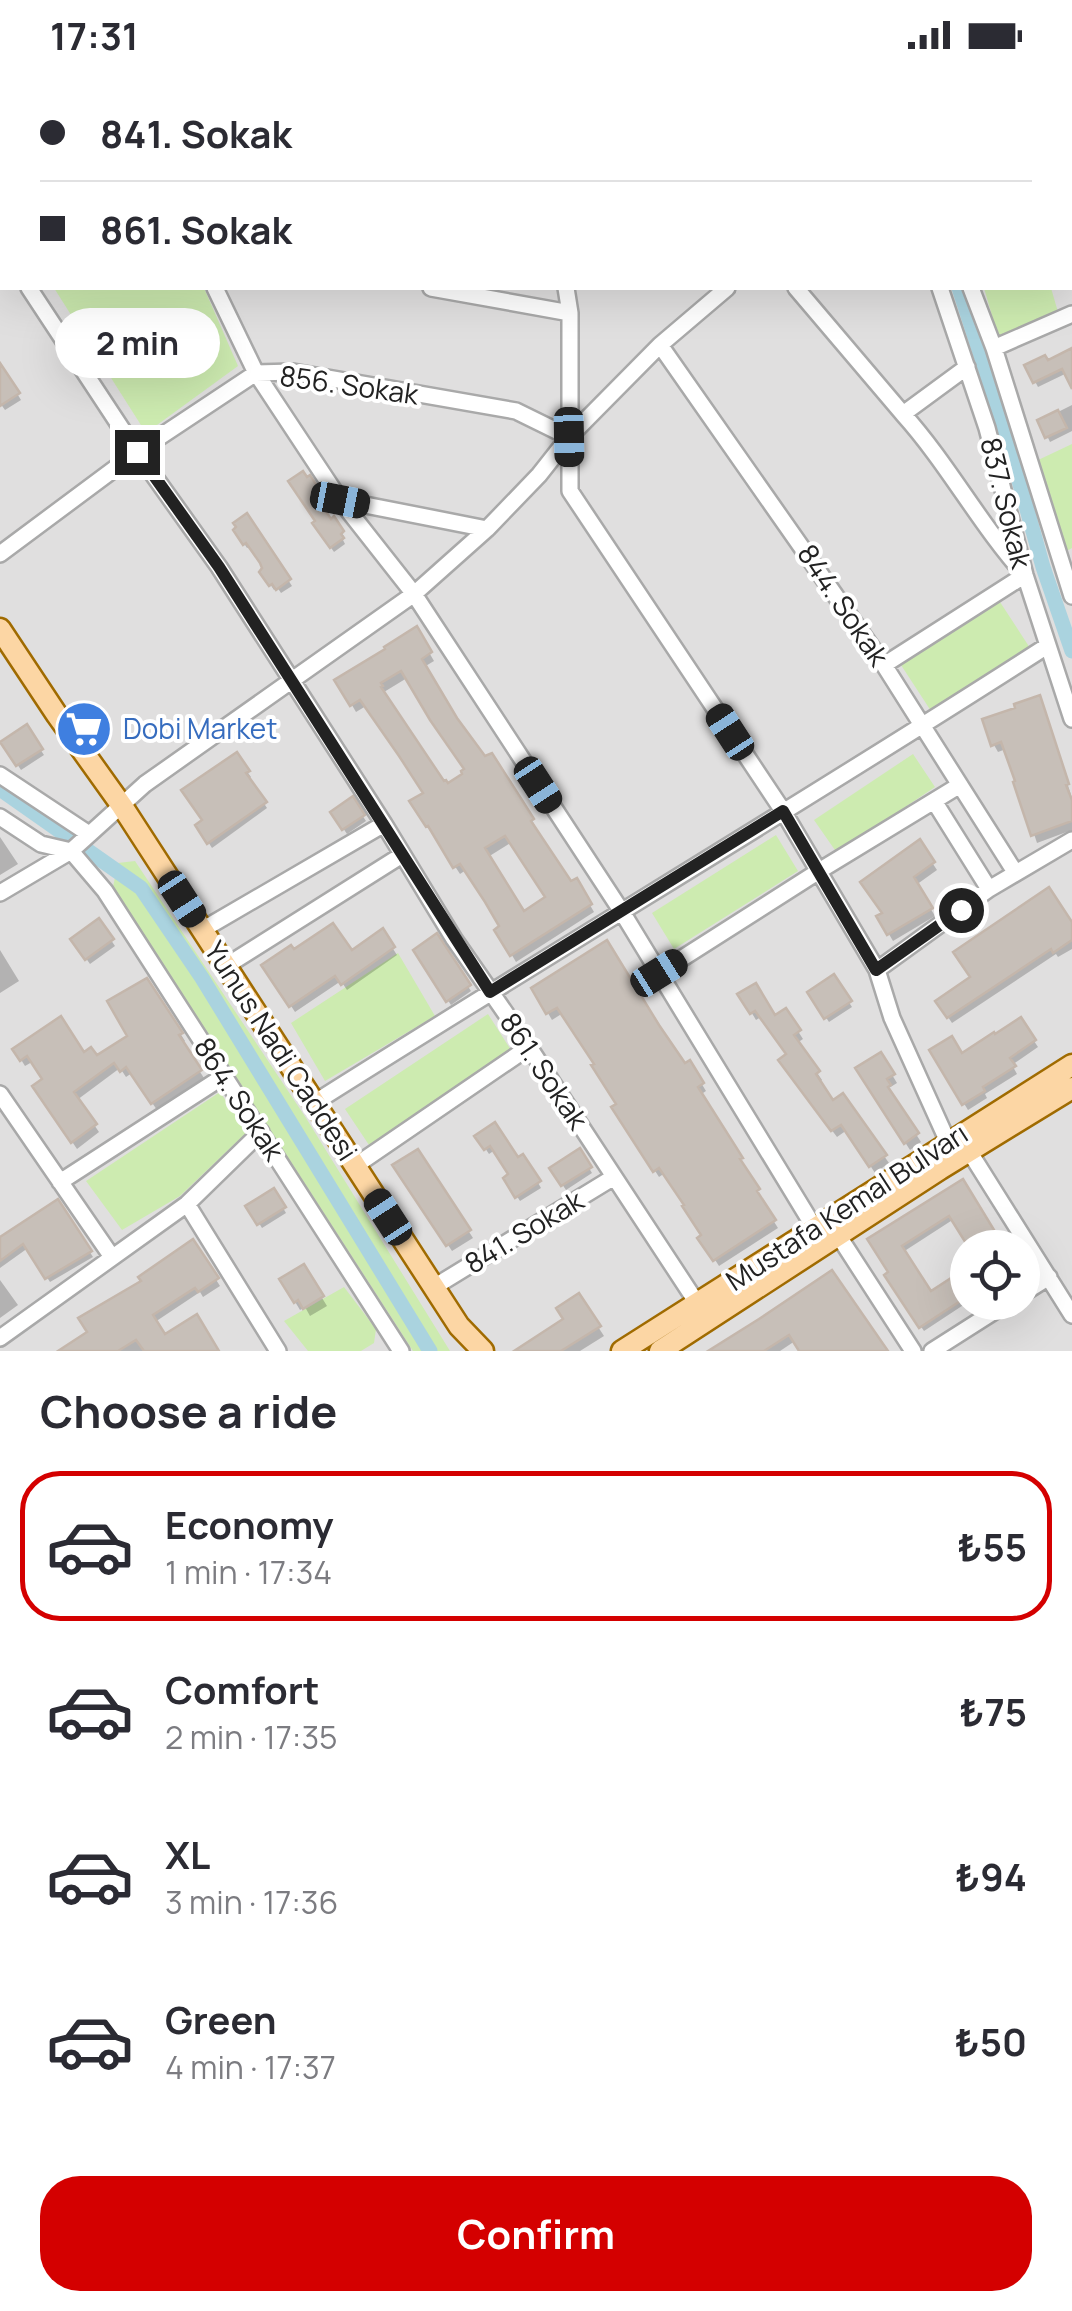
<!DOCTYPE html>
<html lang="en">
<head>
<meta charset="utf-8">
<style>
	body { margin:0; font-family:Manrope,sans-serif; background:#f7f7f7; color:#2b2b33; height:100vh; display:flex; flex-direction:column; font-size:38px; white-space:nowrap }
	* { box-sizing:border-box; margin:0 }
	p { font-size:32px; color:#7c7c81 }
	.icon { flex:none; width:55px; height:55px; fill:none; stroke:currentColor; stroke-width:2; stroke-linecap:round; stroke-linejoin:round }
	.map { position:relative; height:1281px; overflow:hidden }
	.sheet { display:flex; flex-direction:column; background:#fff; flex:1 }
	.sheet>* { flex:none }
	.guide { position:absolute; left:0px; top:0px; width:1072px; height:220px; box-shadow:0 10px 40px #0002; display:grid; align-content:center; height:220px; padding:0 40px; background:#fff }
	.controls { position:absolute; left:950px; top:1160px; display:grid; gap:20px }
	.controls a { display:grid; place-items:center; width:90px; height:90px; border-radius:50%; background:#fff; box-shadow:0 10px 40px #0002; font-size:50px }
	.end { position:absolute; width:45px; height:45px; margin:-22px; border:12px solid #222; background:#fff; box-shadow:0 0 0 5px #fff }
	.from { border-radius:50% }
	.bubble { position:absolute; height:70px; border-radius:35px; background:#fff; box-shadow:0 10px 40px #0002; font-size:32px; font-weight:700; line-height:70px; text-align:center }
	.car { position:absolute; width:30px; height:60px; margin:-30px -15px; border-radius:12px; box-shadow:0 0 8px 2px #0007; background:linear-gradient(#222 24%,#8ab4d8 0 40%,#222 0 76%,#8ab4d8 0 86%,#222 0) }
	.guide b { display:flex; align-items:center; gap:35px; height:95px; font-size:38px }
	.guide b+b { border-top:2px solid #e1e1e2 }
	.guide i { width:25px; height:25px; background:#2b2b33 }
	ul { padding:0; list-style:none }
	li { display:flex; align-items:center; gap:30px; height:150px; margin:0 20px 15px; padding:0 20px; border:5px solid transparent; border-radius:40px }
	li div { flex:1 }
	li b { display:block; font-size:38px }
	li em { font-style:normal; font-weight:700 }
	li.selected { border-color:#d40000 }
	li>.icon { width:90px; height:90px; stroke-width:1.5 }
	h2 { padding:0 40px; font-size:45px; line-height:120px }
	.primary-button { display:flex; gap:20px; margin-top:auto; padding:20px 40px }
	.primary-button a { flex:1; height:115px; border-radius:40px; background:#d40000; color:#fff; font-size:40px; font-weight:700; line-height:115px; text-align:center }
	.status { display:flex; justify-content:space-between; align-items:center; height:70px; padding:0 50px; background:#fff; direction:ltr }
	.status svg { height:28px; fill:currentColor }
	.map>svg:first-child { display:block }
	.residential { fill:#e0dfdf; fill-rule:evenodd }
	.grass { fill:#cdebb0 }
	.shadow { fill:#0003; fill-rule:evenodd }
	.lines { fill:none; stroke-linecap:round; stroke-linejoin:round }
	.canal { stroke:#aad3df; stroke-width:15 }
	.building { fill:#c7bfb8; stroke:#c4b6ab; stroke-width:2.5; fill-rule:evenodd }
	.minor-casing { stroke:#a9a9a9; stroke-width:20 }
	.major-casing { stroke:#a06b00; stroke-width:25 }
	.minor { stroke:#fff; stroke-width:15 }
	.major { stroke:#fcd6a4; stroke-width:20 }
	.route { stroke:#222; stroke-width:12 }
	.labels { text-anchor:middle; stroke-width:8; stroke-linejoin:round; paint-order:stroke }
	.street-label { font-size:28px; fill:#222; stroke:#fff }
	.shop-label { font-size:28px; fill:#366cbe; stroke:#fff; text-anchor:start }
</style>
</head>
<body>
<div class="status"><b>17:31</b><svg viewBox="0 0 49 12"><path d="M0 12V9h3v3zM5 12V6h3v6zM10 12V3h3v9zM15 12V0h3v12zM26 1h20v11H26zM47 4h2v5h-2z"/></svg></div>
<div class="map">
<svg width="1072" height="1281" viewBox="0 0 1072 1281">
	<rect width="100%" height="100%" fill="#f2efe9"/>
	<path class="residential" d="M0 0H1072V1281H0ZM2 2H1070V218H2ZM968 1178H1022V1232H968Z"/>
	<path class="grass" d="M54 218H204L238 296 146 363Z
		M984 218H1051L1058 242 998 266Z
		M1072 374V478L1063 483 1036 391Z
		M1000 532 1030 578 931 641 901 595Z
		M913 684 935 717 837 783 814 750Z
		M776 765 798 801 674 879 652 843Z
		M135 791 306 1048 450 1281H413L113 817 118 793Z
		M398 883 435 946 325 1011 291 953Z
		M488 944 511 980 369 1075 345 1039Z
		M220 1022 247 1062 180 1126 122 1160 86 1111Z
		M344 1217 376 1259 374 1273 361 1281H308L284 1251Z"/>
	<path class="shadow" d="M0 0H56L57 2H2V19Z
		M972 0H1015L1016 2H968Z
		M1072 153V191L1070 193V154Z
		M1072 281V306L1067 303 1038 317 1027 296 1047 293Z
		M5 304 21 330 5 340 0 333V307Z
		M1072 335V361L1050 372 1040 351Z
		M309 408 320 426 318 429 321 433 318 434 330 452 334 450 345 468 343 470 345 474 334 482 318 459Z
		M247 447 292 516 281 523 277 517 274 520 262 502 265 499 251 476 247 478 236 461Z
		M416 560 434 591 424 597 455 649 532 750 536 758 534 759 570 815 576 811 594 842 516 892 497 860 502 857 466 800 460 804 413 732 426 724 366 636 356 642 338 611ZM407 608 467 700 447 717 384 622ZM512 772 546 829 524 844 488 787Z
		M1043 636 1072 728V760L1037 773 1006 679 998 682 994 675Z
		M26 658 44 685 21 700 3 673Z
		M236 686 251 707 248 709 267 738 212 778 198 756 205 752Z
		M352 730 366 751 347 764 333 743Z
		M0 767 18 794 0 805Z
		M919 773 937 800 916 815 935 846 893 871 879 847 884 844Z
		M98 851 115 876 90 894 73 870Z
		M1072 856V879L1058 887 1056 884 952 953 938 932Z
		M382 862 397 885 347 920 341 911 295 942 265 896 294 883H351Z
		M436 867 471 921 451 935 416 881Z
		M0 880 19 911 0 923Z
		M833 908 852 937 829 952 810 923Z
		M147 911 185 971 181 973 204 1008 157 1040 132 1003 126 1007 120 998 77 1030 99 1062 77 1079 40 1024 45 1010 32 992 25 996 15 980 84 985 96 988 130 967Z
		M534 919 685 996 689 993 706 1021 700 1025 740 1089 744 1096 742 1097 761 1127 759 1128 778 1158 719 1196 701 1168 704 1166 665 1103 659 1107 619 1045 620 1035 563 943 552 950Z
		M741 925 775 949 785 941 803 969 797 973 822 1010 818 1012 833 1033 842 1027 889 1093 875 1103 847 1060 837 1067 785 998 788 985 761 947 756 950Z
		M1034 971 1038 977 1012 995 1017 1004 985 1024 987 1028 968 1040 932 981 961 986Z
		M880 985 897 1013 889 1018 893 1024 891 1025 921 1072 910 1080 858 999Z
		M477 1066 517 1090 523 1087 541 1118 520 1131 506 1109 511 1105 495 1080 489 1084Z
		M417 1082 473 1168 452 1181 396 1096Z
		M579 1082 592 1103 566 1120 552 1099Z
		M962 1113 954 1149 903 1182 930 1224 968 1200V1232L924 1261 890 1211 892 1203 871 1170Z
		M273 1121 286 1143 262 1158 249 1137Z
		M58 1132 93 1187 50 1212 28 1178 0 1198V1167Z
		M193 1173 220 1216 203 1227 200 1222 155 1252 165 1268 216 1281H62L90 1263 144 1212Z
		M303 1197 327 1236 310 1246 305 1237 300 1240 282 1210Z
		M0 1210 18 1235 0 1248Z
		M578 1226 604 1266 580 1281H522L566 1250Z
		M761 1252 885 1281H801L795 1271 780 1281H710Z"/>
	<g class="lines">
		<path class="canal" d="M848 0 850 2
			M959 218 1004 357 1043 497 1072 581
			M0 719 141 818 202 908 430 1281"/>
	</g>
	<path class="building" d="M1072 278V319L1062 299 1033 313 1024 295 1045 285 1048 290Z
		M0 293 20 323 0 336Z
		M1058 340 1067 358 1045 368 1037 350Z
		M303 401 307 407 310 405 319 419 317 422 320 427 317 428 331 449 334 446 344 461 341 464 344 468 330 478 312 453 315 451 288 411Z
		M247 443 291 509 276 520 272 514 269 516 259 502 262 498 260 493 246 473 243 475 233 460 236 457 233 453Z
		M417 556 432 582 422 589 457 648 485 686 492 683 534 749 531 751 571 811 577 808 592 834 510 886 494 860 499 856 485 832 460 794 453 798 428 756 426 757 409 731 423 723 399 686 360 630 350 636 334 610 385 579 384 577ZM401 601 430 650 464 699 461 701 462 704 448 713 446 710 444 711 381 617 383 616 381 613ZM505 766 545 827 524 841 485 778Z
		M1040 625 1069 714 1066 715 1072 730V751L1031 766 1013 712 1015 711 1001 672 991 676 982 649 1015 638 1014 634Z
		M27 654 43 679 16 696 0 672Z
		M237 682 250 701 246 703 267 732 207 774 195 755 202 750 181 720Z
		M353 726 365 745 342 760 330 742Z
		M920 769 935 792 914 807 933 838 887 865 876 846 882 843 860 812Z
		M1049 817 1072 852V870L1053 883 1051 879 947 948 935 931 970 907 953 882Z
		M99 848 114 869 85 890 70 869Z
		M333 853 352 880 383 858 395 877 341 915 335 906 289 937 261 895 291 875 294 879Z
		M437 863 471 915 446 932 413 880Z
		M607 870 659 955 685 993 690 990 704 1013 698 1017 743 1088 740 1089 760 1119 757 1121 776 1150 713 1191 697 1168 701 1165 682 1136 684 1135 659 1098 653 1102 611 1037 616 1034 591 995 594 994 557 938 546 944 531 918Z
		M834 904 852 931 824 949 807 922Z
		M147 908 183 963 179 965 202 1000 151 1034 126 997 120 1002 114 993 74 1022 97 1054 71 1073 32 1016 42 1009 27 986 20 991 12 979 61 946 84 982 91 977 97 985 127 966 107 931Z
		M756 913 775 945 786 938 801 960 794 965 820 1001 816 1004 833 1030 843 1023 887 1085 869 1097 841 1055 831 1061 778 990 786 984 755 941 750 944 737 924Z
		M1021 947 1036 970 1010 988 1016 996 983 1017 985 1021 962 1035 929 980 952 966 962 983 994 962 995 964Z
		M881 982 895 1004 887 1009 891 1015 888 1017 919 1063 904 1074 855 998Z
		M495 1052 518 1087 523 1084 541 1111 515 1128 503 1108 508 1104 490 1076 484 1080 474 1066Z
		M580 1078 592 1097 561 1116 549 1098Z
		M418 1079 471 1160 446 1176 392 1095Z
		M963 1109 1005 1178H969L949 1146 902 1176 931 1221 968 1197V1226L919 1258 884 1205 888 1202 867 1169Z
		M274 1118 286 1137 257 1155 245 1136Z
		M58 1129 92 1181 45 1209 23 1174 0 1191V1167Z
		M193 1169 219 1208 198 1222 195 1218 153 1245 165 1264 197 1244 219 1281H144L136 1270 118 1281H58L87 1262 78 1248 141 1211 138 1207Z
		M304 1194 324 1226 303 1239 298 1230 294 1233 279 1209Z
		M832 1200 888 1281H799L789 1265 764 1281H708L759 1249Z
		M579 1223 601 1256 561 1281H514L563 1249 556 1238Z"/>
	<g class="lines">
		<g class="minor-casing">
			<path id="minor" d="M124 0 125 2
				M435 0 437 2
				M732 0 734 2
				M829 0 830 2
				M868 0 869 2
				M152 2 156 0
				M806 2 810 0
				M1070 17 1072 16
				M0 99 2 97
				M0 171 2 175
				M29 218 137 382 219 497 384 754 454 869 529 977 697 1233
				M215 218 256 303 340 430 414 524 622 842 814 1157
				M431 218 570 243
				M566 218 570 243V421L783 741 877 900 892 948 948 1072
				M796 218 903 344 967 297
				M940 218 987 358 1025 505 1072 649
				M971 218 994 278 1072 526
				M660 275 884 595 1015 802
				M994 278 1072 244
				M340 430 487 459
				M0 484 137 382 256 303 293 302 516 341 569 367
				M884 595 1025 505C980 455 948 394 903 344
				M0 705 89 764
				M934 731 989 819
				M0 747 41 774 71 781 105 821 401 1281
				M0 823 71 781 145 714 414 524 487 459 539 405 569 367 660 275 727 218
				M202 860 384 754
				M226 896 402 785
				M877 900 989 819 1072 770
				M659 903 819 801 960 715
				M0 1024 112 1187
				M314 1033C557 879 805 732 1047 576
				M969 1081 1072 1245
				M355 1096 529 977
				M60 1112 224 1006
				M187 1134 278 1281
				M838 1165 913 1281
				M434 1217 614 1107
				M1022 1224 1049 1207
				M0 1268 187 1134 261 1062
				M932 1281 1009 1232"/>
		</g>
		<g class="major-casing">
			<path id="major" d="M0 559 57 645 122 736 459 1256 483 1281
				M622 1281 1072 995
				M660 1281 940 1099 1072 1018"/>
		</g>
		<use href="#minor" class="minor"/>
		<use href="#major" class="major"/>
	</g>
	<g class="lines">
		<path class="route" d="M137 382 219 497 490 922 783 741 876 900 961 840"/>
	</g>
	<defs>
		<g id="supermarket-disc" transform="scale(2.875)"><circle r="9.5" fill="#3f7fe0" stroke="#fff"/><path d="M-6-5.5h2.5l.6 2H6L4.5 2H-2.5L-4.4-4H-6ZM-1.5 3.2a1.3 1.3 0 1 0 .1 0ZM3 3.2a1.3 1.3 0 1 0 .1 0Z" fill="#fff"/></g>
	</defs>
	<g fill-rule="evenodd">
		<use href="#supermarket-disc" x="84" y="659"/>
	</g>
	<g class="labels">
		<g class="street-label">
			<text transform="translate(349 315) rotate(8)" y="10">856. Sokak</text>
			<text transform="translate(1006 433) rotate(76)" y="10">837. Sokak</text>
			<text transform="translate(843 535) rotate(56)" y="10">844. Sokak</text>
			<text transform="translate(281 981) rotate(57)" y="10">Yunus Nadi Caddesi</text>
			<text transform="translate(544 1001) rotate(56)" y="10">861. Sokak</text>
			<text transform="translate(239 1029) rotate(57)" y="10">864. Sokak</text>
			<text transform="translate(847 1137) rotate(-33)" y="10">Mustafa Kemal Bulvarı</text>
			<text transform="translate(524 1162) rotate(-31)" y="10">841. Sokak</text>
		</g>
		<g class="shop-label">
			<text x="123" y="669">Dobi Market</text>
		</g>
	</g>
</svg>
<div class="controls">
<a><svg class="icon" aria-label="locate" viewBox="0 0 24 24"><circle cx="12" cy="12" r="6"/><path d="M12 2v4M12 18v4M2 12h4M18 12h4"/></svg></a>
</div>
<i class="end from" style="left:961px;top:840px"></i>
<i class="end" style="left:137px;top:382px"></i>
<div class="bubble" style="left:55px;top:238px;width:165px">2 min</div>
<i class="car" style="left:569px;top:367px;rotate:179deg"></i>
<i class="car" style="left:340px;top:430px;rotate:101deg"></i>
<i class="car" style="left:730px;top:662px;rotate:327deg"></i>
<i class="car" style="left:538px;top:715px;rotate:147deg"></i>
<i class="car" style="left:182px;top:829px;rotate:147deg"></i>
<i class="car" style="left:659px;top:903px;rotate:58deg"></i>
<i class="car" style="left:388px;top:1147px;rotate:327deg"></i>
<div class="guide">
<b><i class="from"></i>841. Sokak</b>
<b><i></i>861. Sokak</b>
</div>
</div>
<section class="sheet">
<h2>Choose a ride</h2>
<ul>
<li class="selected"><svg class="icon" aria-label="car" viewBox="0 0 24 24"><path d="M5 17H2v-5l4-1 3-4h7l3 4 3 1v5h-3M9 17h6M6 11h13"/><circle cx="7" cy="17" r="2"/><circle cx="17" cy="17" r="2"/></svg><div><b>Economy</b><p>1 min · 17:34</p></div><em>₺55</em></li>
<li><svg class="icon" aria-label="car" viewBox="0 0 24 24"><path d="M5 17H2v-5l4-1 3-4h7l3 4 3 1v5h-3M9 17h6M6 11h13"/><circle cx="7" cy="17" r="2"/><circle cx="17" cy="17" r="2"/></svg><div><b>Comfort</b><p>2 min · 17:35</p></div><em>₺75</em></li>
<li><svg class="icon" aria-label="car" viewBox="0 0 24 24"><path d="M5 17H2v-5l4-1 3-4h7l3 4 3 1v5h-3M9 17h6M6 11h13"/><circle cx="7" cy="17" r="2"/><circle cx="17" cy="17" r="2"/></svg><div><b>XL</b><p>3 min · 17:36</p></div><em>₺94</em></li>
<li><svg class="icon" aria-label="car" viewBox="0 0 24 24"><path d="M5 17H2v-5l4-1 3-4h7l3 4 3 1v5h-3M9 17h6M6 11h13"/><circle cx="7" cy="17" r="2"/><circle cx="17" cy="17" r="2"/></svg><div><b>Green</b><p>4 min · 17:37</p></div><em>₺50</em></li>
</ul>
<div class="primary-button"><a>Confirm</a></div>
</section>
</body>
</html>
